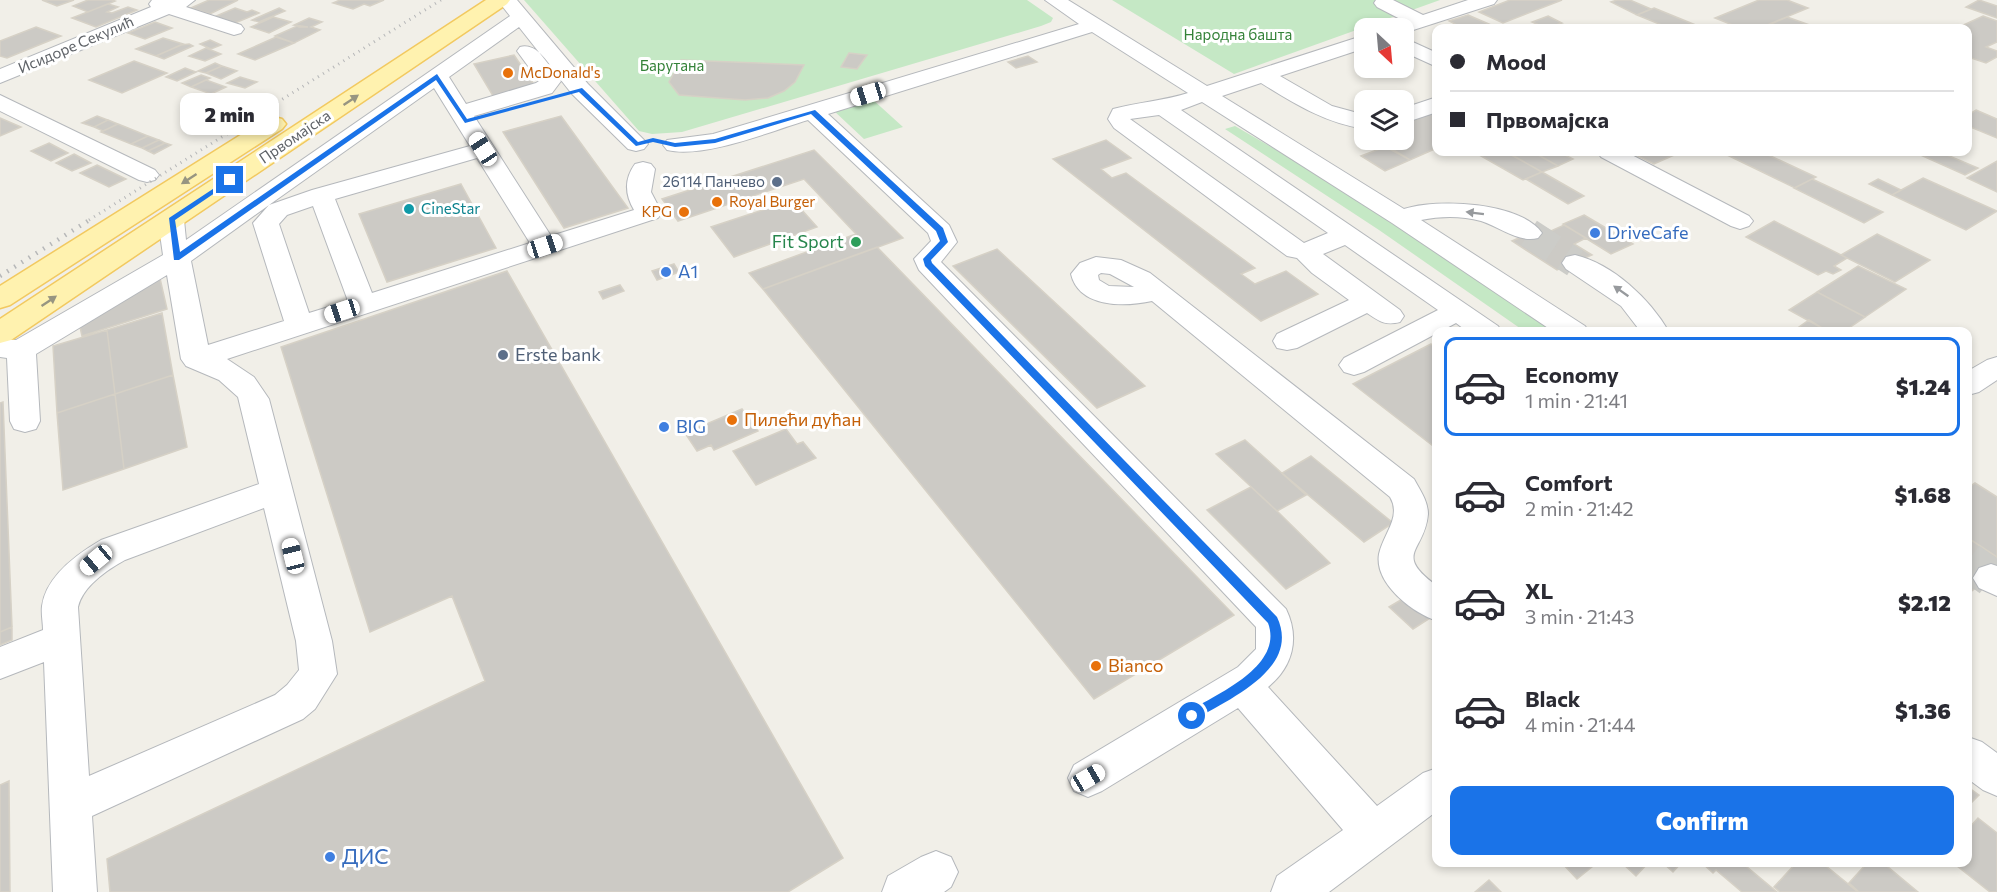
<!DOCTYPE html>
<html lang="en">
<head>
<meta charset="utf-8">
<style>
	body { margin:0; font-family:Commissioner,sans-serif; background:#f7f7f7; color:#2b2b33; height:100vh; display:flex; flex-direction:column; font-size:22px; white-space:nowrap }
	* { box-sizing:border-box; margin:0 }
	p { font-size:20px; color:#7c7c81 }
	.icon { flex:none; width:33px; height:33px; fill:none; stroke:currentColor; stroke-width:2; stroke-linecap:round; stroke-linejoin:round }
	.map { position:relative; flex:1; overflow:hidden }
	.side { position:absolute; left:1432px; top:327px; width:540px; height:540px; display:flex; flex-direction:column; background:#fff; border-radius:12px; box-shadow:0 3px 9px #0003 }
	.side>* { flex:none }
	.guide { position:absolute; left:1432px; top:24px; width:540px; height:132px; border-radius:12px; box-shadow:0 3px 9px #0003; display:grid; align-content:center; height:132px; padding:0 18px; background:#fff }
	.needle { width:39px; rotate:154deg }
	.tools { position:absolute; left:1354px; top:18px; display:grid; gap:12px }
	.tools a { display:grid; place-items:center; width:60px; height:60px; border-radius:12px; background:#fff; box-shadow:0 3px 9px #0003; font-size:30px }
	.end { position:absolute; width:27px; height:27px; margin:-14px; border:8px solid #1a73e8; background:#fff; box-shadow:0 0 0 3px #fff }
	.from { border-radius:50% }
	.bubble { position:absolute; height:42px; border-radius:12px; background:#fff; box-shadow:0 3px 9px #0003; font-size:20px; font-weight:800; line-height:42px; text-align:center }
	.car { position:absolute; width:18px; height:36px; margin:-18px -9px; border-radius:8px; box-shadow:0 0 4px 2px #0007; background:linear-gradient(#fff 24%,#345 0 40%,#fff 0 76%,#345 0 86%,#fff 0) }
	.guide b { display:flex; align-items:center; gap:21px; height:57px; font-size:22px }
	.guide b+b { border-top:2px solid #e1e1e2 }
	.guide i { width:15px; height:15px; background:#2b2b33 }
	ul { padding:10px 0 0; list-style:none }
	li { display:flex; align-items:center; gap:18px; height:99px; margin:0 12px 9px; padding:0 6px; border:3px solid transparent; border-radius:12px }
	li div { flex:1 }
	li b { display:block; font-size:22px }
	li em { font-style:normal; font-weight:800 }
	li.selected { border-color:#1a73e8 }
	li>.icon { width:54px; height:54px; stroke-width:1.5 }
	.primary-button { display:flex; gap:12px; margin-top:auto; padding:12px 18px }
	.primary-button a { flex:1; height:69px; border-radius:12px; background:#1a73e8; color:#fff; font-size:24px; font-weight:800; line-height:69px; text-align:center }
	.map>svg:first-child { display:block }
	.green { fill:#c5e8c5 }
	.building { fill:#cccac5; stroke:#d6d1c6; stroke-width:1.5 }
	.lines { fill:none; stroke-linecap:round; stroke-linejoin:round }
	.minor-tunnel-far1 { stroke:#ccccc8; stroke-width:29; stroke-dasharray:29 14; stroke-linecap:butt }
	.minor-tunnel { stroke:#ccccc8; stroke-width:38; stroke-dasharray:38 19; stroke-linecap:butt }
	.minor-casing { stroke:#b5b8bc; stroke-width:2 }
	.major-casing { stroke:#f2c960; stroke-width:3 }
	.minor { fill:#fff; fill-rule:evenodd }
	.major { fill:#fff2af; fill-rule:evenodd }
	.rail-far1 { stroke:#b6b7b8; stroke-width:3; stroke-dasharray:1 5; stroke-linecap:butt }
	.rail { stroke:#b6b7b8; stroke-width:4.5; stroke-dasharray:1.5 7; stroke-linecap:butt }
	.oneway { fill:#979581 }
	.oneway2 { fill:#979a9d }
	.route { fill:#1a73e8 }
	.food-dot { fill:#e8710a; stroke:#fff; stroke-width:2 }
	.service-dot { fill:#5c6f8a; stroke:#fff; stroke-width:2 }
	.culture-dot { fill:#0f9aa8; stroke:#fff; stroke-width:2 }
	.shop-dot { fill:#3f7fe0; stroke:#fff; stroke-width:2 }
	.leisure-dot { fill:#2e9e5b; stroke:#fff; stroke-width:2 }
	.labels { text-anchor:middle; stroke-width:6; stroke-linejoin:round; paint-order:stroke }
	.far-park-label { font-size:15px; fill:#348238; stroke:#fff }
	.far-street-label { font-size:15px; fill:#5f6368; stroke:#fff }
	.far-food-label { font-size:15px; fill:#c56008; stroke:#fff; text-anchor:start }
	.far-service-label { font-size:15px; fill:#4e5e75; stroke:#fff; text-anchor:end }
	.far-culture-label { font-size:15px; fill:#0d838f; stroke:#fff; text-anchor:start }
	.shop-label { font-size:18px; fill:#366cbe; stroke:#fff; text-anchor:start }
	.leisure-label { font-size:18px; fill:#27864d; stroke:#fff; text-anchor:end }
	.service-label { font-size:18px; fill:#4e5e75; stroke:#fff; text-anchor:start }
	.food-label { font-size:18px; fill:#c56008; stroke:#fff; text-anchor:start }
	.near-shop-label { font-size:21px; fill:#366cbe; stroke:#fff; text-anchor:start }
</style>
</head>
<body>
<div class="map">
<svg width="1997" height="892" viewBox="0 0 1997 892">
	<rect width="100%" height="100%" fill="#f1efe8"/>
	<path class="green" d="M524 0H1027L1053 18 1051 22 1041 26 682 132 652 134 639 131Z
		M1112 0H1440L1234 74Z
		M871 98 903 127 864 139 833 110Z
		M1235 126 1335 184 1556 331H1524L1379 230 1225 129Z"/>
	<path class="building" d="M42 0H74L57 6Z
		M88 0H112L115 1 88 12 73 6Z
		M209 0H238L210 14 191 8Z
		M340 0H384L370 6 364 4 353 9 333 3Z
		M1510 0H1562L1503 23 1479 12Z
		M1617 0H1630L1651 9 1637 15 1611 2Z
		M1759 0H1787L1808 8 1760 28H1740L1715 18Z
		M1979 0 1997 6V18L1966 7Z
		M108 4 118 7 107 12 112 13 128 7 137 10 96 27 72 18Z
		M235 8 247 12 252 10 259 13 233 24 214 17Z
		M279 8 285 11 259 22 252 20Z
		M1654 8 1703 28H1669L1637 15Z
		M1468 15 1498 28H1463L1449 21Z
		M1548 16 1562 23 1546 28 1532 22Z
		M1983 16 1997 21V42L1986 47 1997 51V57L1986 63 1968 57V28H1957Z
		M273 17 291 22 269 33 251 27Z
		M1787 17 1818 28H1784L1771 24Z
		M309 18 322 22 311 27 320 30 294 43 275 36 297 26 299 27H308L294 25Z
		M155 22 172 28 145 39 128 33Z
		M36 27 61 36 7 58 0 56V41Z
		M276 37 294 43 255 60 238 54Z
		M163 38 183 44 156 56 136 49Z
		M210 40 221 45 211 49 200 44Z
		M189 44 193 46 164 59 156 56 181 45Z
		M206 48 221 54 205 61 189 56Z
		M849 53 867 55 857 69 841 67Z
		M514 55 535 86 493 96 474 64Z
		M1028 56 1037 62 1016 68 1008 62Z
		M681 60 804 65 795 82 784 91 768 98 745 100 679 95 669 82Z
		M134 61 167 73 122 93 89 80Z
		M215 63 222 66 206 73 198 71Z
		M222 66 237 71 221 79 206 73Z
		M185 68 196 72 177 81 166 77Z
		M201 75 210 78 191 87 182 83Z
		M240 77 257 82 245 88 227 83Z
		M206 80 226 87 211 94 191 87Z
		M1976 110 1997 119V138L1968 126V115Z
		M1437 111V148L1410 160 1373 140H1404V124Z
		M97 116 108 120 94 127 82 123Z
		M561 116 628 208 564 228 503 132Z
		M0 118 21 127 0 136Z
		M108 120 118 124 103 131 94 127Z
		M118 124 148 136 131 144 101 132Z
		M148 136 159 140 142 148 131 144Z
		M159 140 165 143 148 151 142 148Z
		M1106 140 1131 158 1101 169 1112 178 1126 173 1255 268 1241 274 1255 284 1286 271 1318 294 1261 321 1053 159Z
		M49 143 68 153 51 161 31 151Z
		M165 143 171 145 154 154 148 151Z
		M1387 146 1410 160 1385 171 1361 156Z
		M814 150 903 238 763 289 749 273 856 234 804 179 678 221 662 199Z
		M1474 152H1506L1542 172 1523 180Z
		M1520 152H1533L1558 166 1542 172 1512 155Z
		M1533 152H1559L1573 159 1558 166Z
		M1630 152H1681L1654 164Z
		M1721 152H1762L1816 177 1795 188Z
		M1914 152H1940L1978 168 1965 175Z
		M74 154 91 163 72 171 56 163Z
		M1997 161V192L1967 178Z
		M97 165 126 179 109 187 80 173Z
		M1542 172 1584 196 1568 204 1526 179Z
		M1923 178 1997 211 1966 230 1892 195Z
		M1812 179 1883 212 1864 223 1794 188Z
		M1878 179 1901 190 1892 195 1869 184Z
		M461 184 496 248 387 282 359 214Z
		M793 200 817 227 734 257 711 227Z
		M1584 215 1633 244 1611 254 1563 224Z
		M1774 221 1847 258 1834 266 1841 270 1833 274 1826 271 1818 275 1746 237Z
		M1564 225 1586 238 1574 244 1592 255 1557 270 1512 241 1544 227 1551 231Z
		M1877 234 1930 260 1895 282 1841 255Z
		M877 247 1198 578 1234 615 1094 699 763 289Z
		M997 249 1145 386 1097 408 953 266Z
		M674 264 679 272 657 280 652 271Z
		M1858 266 1906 289 1865 317 1817 292Z
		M507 271 843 858 788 892H110L107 859 485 681 452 596 370 632 281 347Z
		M159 274 167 309 82 336 80 327Z
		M620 285 624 291 603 299 599 292Z
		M1817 292 1865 317 1843 332H1829L1789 310Z
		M162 313 173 375 115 394 107 330Z
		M1809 320 1829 332H1792Z
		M107 330 115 394 57 413 53 346Z
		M1431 344 1437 349V449L1353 384Z
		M173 375 187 447 124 469 115 394Z
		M115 394 124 469 63 490 57 413Z
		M3 402 12 627 0 632V403Z
		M742 409 758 431 714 450 711 445 697 451 685 433Z
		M786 429 797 444 803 442 816 458 756 485 733 451Z
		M1245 440 1306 495 1277 511 1216 454Z
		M1311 456 1393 523 1364 542 1282 473Z
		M1975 483 1997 497V557L1968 538V488Z
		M1251 487 1277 511 1330 563 1286 589 1207 510Z
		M1968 538 1997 557V571L1968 594Z
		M1411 594 1435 615 1413 629 1389 607Z
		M12 627V640L0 645V632Z
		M9 781 10 892H0V785Z
		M1968 787 1979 795 1968 806Z
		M1978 818 1997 833V892H1990L1952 862H1968V829Z
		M1561 862H1598L1577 879Z
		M1621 862H1649L1636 876Z
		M1662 862H1682L1673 872Z
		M1701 862H1741L1777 892H1742L1716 870 1713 873Z
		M1797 862H1821L1858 892H1780L1774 887Z
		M1868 862H1882L1918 892H1859L1849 883Z
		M1489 880 1501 892H1475Z"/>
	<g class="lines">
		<path class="minor-tunnel-far1" d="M1529 233 1575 263"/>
		<path class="minor-tunnel" d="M1968 561 1991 578"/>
		<g class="minor-casing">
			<path id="minor" d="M152 0H195L186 7 241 25 244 29 241 33 234 35 169 14 0 83V69L151 7 149 4Z
				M501 0H517L588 84 648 144 644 149 636 151 628 149 572 94 519 27 449 77 466 104 536 83 539 81 517 51 520 47C538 42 551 67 561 81L552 93 474 116 551 236 634 210C625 195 624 179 635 164L643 162 651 164 655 169 651 192 662 213 658 218 227 359 254 377 269 399 332 641 337 674 315 709 303 719 92 816 97 892H53L44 662 0 679V647L43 630C43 622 41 614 42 606 46 576 77 554 101 540L259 484 238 397 219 380 186 366 181 359 167 275 36 354 40 421 36 429 25 432 14 429 10 421 7 358 0 357V339L16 340 163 255 158 220 162 215 171 212 180 215 184 220 186 240 510 16 499 2ZM434 88 470 146 312 190 269 205ZM477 158 530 243 372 293 335 199ZM269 205 253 223 284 321 208 345 191 261ZM313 206 348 301 309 313 279 224 287 215ZM264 508 296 641 299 670 287 685 275 695 89 776 78 607C83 586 107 570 125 560Z
				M1045 0H1068L1207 86 1365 35V48L1280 76 1332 106 1365 115V129C1325 123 1295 104 1261 83L1222 96 1404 209C1437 198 1521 202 1542 233L1538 238C1518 243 1500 227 1481 221 1462 216 1441 216 1421 220L1585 326 1589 332H1554L1392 223 1202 102 1181 110 1498 326 1502 332H1468L1456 323 1364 372 1354 375 1344 372 1339 365 1344 358 1438 310 1345 245 1323 254 1400 310 1404 316 1400 322C1385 326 1379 321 1367 313L1297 348 1287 350 1277 348 1273 341 1277 334 1349 300 1312 273 1297 258 1287 256 1114 128 1108 119 1113 109C1138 102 1163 101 1188 93L1092 32 828 114 949 225 957 242 941 262 1286 609C1300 638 1293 667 1268 687L1377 806 1423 773 1437 768V811L1329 892H1271L1277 876 1343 830 1238 708 1102 791 1088 797 1074 791 1068 778 1074 765 1238 667 1256 649V627L919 270 914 259 931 241 928 233 808 120C771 131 704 159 667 150L663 145 667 140 713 134 1079 24ZM1159 115 1328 233 1304 243 1130 119Z
				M1376 0H1393L1423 15 1468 0H1497L1494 4 1404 33V28H1392L1395 24 1404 21 1377 7 1374 3Z
				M1404 38 1437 53V67L1404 52Z
				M0 95 155 170 159 175 155 180 147 182 139 180 0 111Z
				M1437 97V112L1404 123V108Z
				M1597 152H1626L1749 216 1753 221 1749 226 1740 229 1731 226 1601 157Z
				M1575 255C1613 264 1650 299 1669 332H1641L1621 306 1566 269 1562 263 1566 257Z
				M1096 257 1121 260 1150 273 1414 479C1420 490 1428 501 1428 514 1425 552 1392 553 1437 586V621C1413 613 1374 584 1379 554 1383 534 1402 517 1390 497L1152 301C1124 307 1079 308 1071 274L1080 263ZM1101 273 1110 274 1134 287 1109 286 1099 280 1098 275Z
				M1997 357V380L1979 392 1968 395V371L1987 360Z
				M1991 564 1997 566V596L1979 588 1973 578 1979 568Z
				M1968 737 1982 742 1997 753V796L1983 790 1968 779Z
				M936 851 951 857 958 872 951 887 944 892H882L888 876 921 857Z"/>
		</g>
		<g class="major-casing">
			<path id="major" d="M486 0H510L507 4 11 340 0 343V319Z
				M274 117 282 119 286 124 282 129 10 305 0 308V286L266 119Z"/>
		</g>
		<use href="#minor" class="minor"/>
		<use href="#major" class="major"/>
		<path class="rail-far1" d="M89 220 441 0"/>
		<path class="rail" d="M0 276 91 219"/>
	</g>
	<defs><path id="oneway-solid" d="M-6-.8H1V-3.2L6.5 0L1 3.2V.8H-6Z" transform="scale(1.5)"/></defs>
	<g class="oneway">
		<use href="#oneway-solid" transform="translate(351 100) rotate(-34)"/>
		<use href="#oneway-solid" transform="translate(189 179) rotate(147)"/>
		<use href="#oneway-solid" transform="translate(49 301) rotate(-34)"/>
	</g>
	<g class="oneway2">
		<use href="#oneway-solid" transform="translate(1475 213) rotate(-173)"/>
		<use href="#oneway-solid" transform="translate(1621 291) rotate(-145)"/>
	</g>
	<path class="route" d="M437 74 467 119 582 88 638 142 653 138 675 143 715 139 815 110 943 228 948 242 931 260 932 263 1277 617C1301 668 1231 698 1196 719H1187V712C1218 694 1284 666 1268 623L925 266 923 259 940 241 936 231 811 114 715 143 675 147 653 142 636 146 579 92 465 123 436 80 179 260H174L169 218 228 179 234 180 175 220 180 252Z"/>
	<g class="food-dot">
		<circle cx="508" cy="73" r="6"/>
		<circle cx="717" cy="202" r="6"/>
		<circle cx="684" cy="212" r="6"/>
		<circle cx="732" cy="420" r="6"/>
		<circle cx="1096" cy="666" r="6"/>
	</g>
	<g class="service-dot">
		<circle cx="777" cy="182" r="6"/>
		<circle cx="503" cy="355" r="6"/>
	</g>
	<circle class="culture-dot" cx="409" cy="209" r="6"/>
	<g class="shop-dot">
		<circle cx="1595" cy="233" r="6"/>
		<circle cx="666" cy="272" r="6"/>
		<circle cx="664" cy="427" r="6"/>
		<circle cx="330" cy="857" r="6"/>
	</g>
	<circle class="leisure-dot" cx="856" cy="242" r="6"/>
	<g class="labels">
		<g class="far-park-label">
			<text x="1238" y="40">Народна башта</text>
			<text x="672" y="71">Барутана</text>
		</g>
		<g class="far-street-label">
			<text transform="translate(76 45) rotate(-23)" y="5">Исидоре Секулић</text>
			<text transform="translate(295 137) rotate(-34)" y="5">Првомајска</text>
		</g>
		<g class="far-food-label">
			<text x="520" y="78">McDonald's</text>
			<text x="729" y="207">Royal Burger</text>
			<text x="672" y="217" text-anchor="end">KPG</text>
		</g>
		<g class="far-service-label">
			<text x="765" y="187">26114 Панчево</text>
		</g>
		<g class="far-culture-label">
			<text x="421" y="214">CineStar</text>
		</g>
		<g class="shop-label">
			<text x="1607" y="239">DriveCafe</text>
			<text x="678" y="278">A1</text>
			<text x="676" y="433">BIG</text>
		</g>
		<g class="leisure-label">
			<text x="844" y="248">Fit Sport</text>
		</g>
		<g class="service-label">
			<text x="515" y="361">Erste bank</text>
		</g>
		<g class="food-label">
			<text x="744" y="426">Пилећи дућан</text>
			<text x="1108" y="672">Bianco</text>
		</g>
		<g class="near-shop-label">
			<text x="342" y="864">ДИС</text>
		</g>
	</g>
</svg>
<div class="tools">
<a><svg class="needle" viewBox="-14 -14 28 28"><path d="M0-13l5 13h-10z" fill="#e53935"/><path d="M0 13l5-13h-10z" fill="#7c7c81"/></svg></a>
<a><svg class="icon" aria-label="layers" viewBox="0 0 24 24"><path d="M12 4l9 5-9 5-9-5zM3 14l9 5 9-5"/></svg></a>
</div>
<i class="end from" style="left:1192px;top:716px"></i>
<i class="end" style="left:230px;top:180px"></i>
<div class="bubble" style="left:180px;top:93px;width:99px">2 min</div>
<i class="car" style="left:868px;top:94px;rotate:253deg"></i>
<i class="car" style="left:483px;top:149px;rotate:327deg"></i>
<i class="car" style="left:545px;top:246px;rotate:72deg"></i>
<i class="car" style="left:342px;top:311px;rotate:252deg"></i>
<i class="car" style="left:293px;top:556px;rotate:346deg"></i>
<i class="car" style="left:96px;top:560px;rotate:230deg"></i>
<i class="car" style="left:1088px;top:778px;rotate:60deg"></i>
<div class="guide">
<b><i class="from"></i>Mood</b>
<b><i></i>Првомајска</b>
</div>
<section class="side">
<ul>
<li class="selected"><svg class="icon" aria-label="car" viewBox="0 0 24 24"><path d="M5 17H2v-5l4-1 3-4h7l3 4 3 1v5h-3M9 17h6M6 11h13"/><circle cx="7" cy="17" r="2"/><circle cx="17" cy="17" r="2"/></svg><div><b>Economy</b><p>1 min · 21:41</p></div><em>$1.24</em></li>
<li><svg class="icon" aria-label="car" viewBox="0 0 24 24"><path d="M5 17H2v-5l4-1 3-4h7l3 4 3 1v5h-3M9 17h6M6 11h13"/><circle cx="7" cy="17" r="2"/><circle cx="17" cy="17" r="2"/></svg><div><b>Comfort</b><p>2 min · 21:42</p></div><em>$1.68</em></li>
<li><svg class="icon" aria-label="car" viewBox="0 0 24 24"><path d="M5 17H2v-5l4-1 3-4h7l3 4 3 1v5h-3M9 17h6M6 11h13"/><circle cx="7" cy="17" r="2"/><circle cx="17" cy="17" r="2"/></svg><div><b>XL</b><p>3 min · 21:43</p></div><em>$2.12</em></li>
<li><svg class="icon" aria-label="car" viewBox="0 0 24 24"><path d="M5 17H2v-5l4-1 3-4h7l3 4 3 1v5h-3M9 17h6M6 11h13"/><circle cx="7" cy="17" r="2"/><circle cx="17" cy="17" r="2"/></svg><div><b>Black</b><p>4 min · 21:44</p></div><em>$1.36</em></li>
</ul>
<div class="primary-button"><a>Confirm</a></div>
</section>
</div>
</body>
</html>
